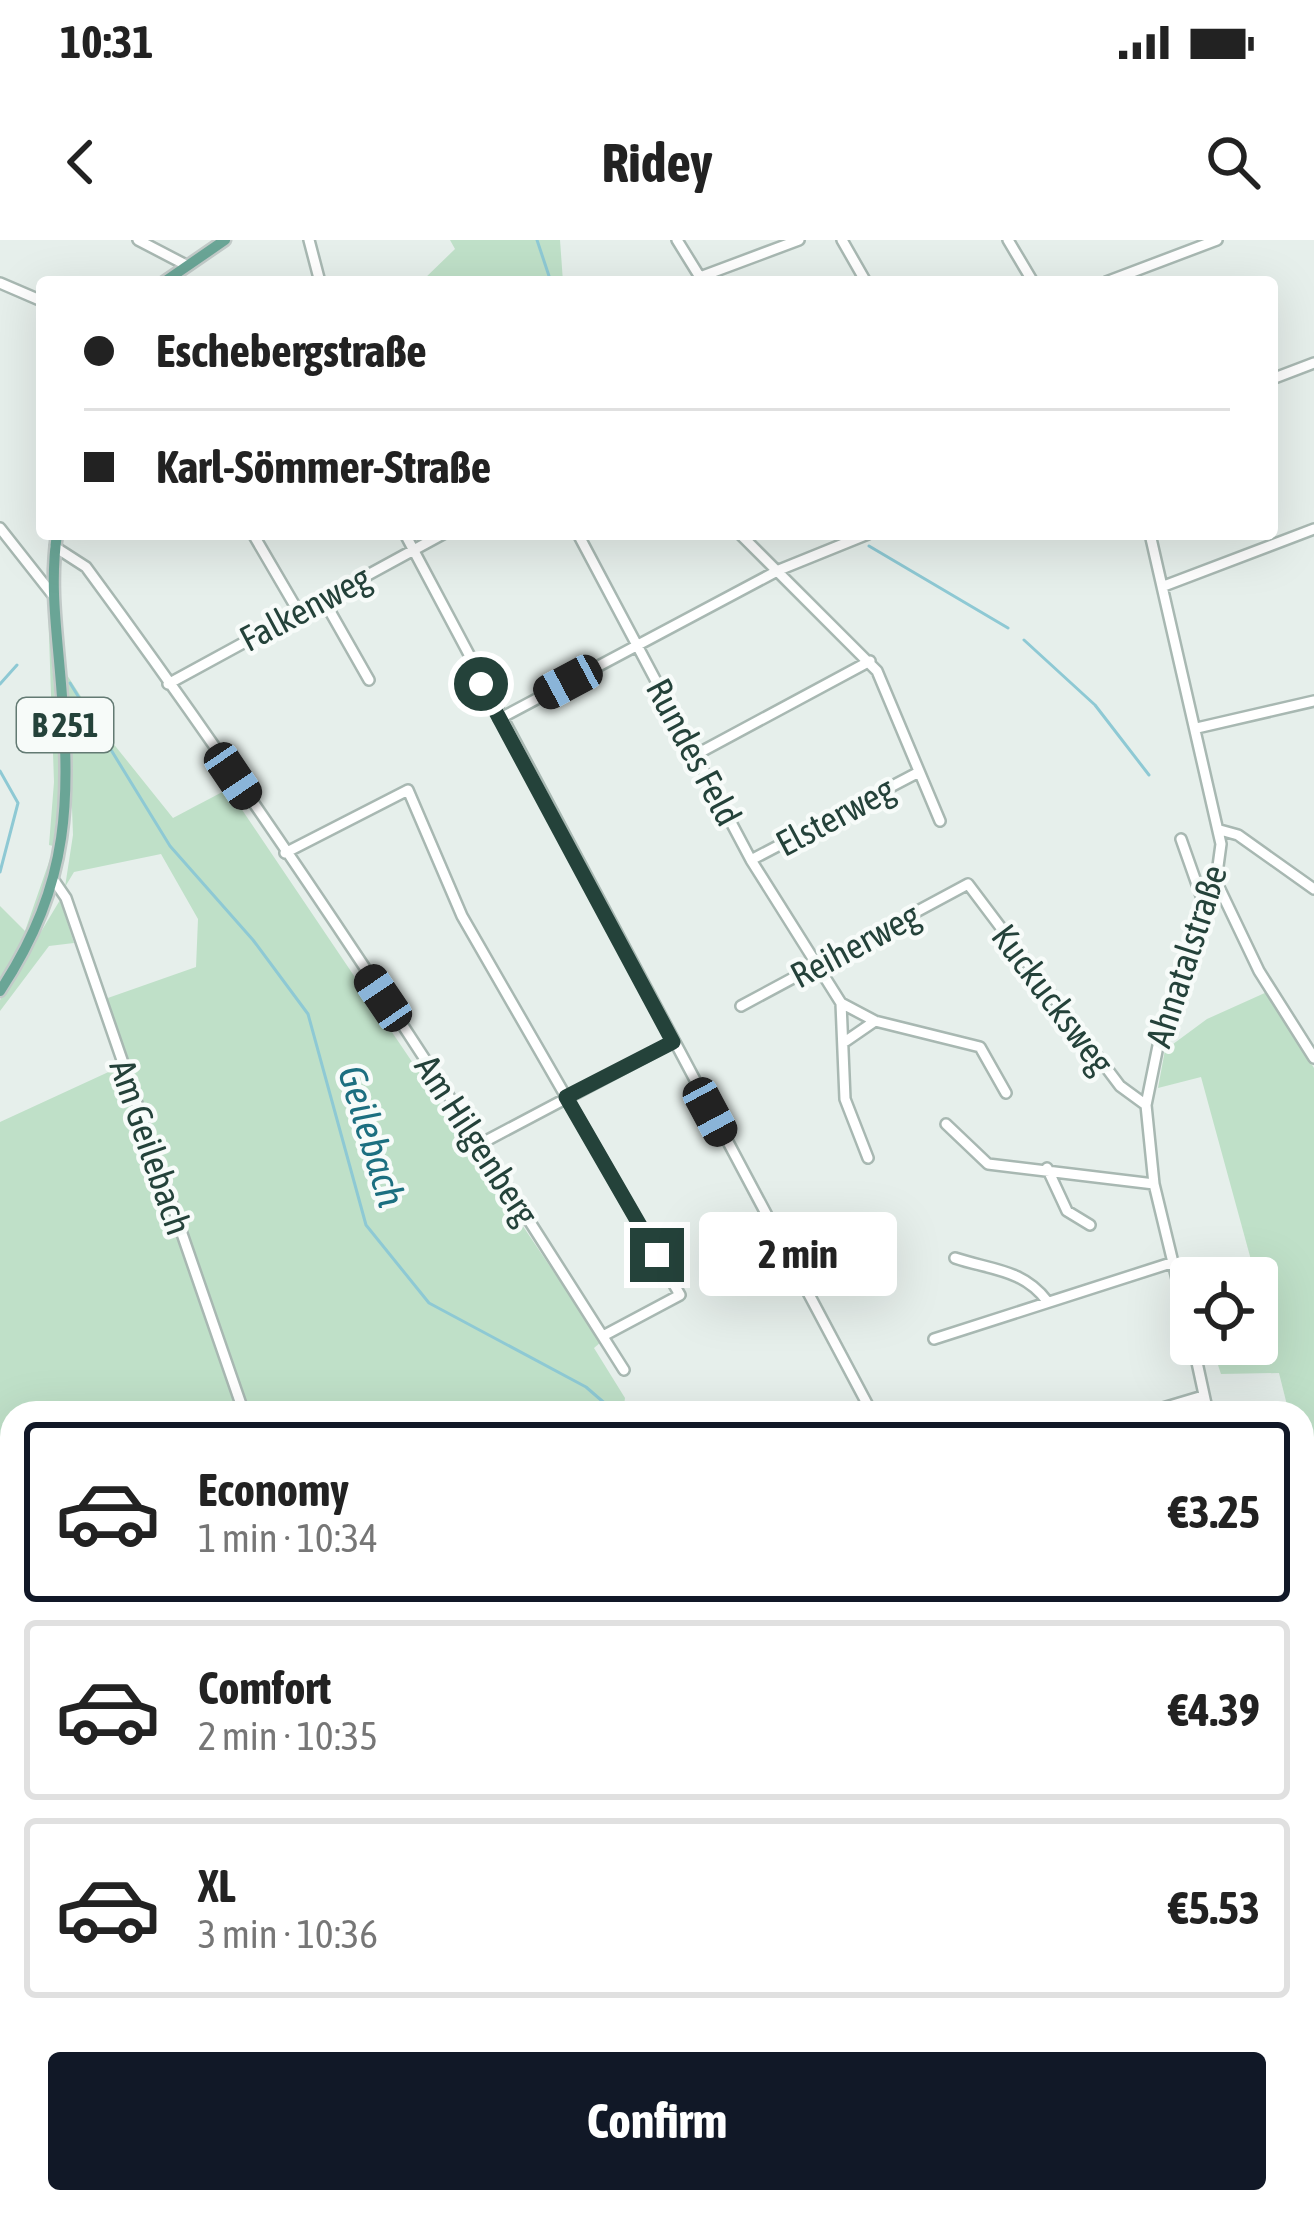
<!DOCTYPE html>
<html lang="en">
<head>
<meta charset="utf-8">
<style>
	body { margin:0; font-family:"Asap Condensed",sans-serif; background:#f2f2f2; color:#222; height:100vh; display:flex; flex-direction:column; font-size:45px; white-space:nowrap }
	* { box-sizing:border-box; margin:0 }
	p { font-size:39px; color:#767676 }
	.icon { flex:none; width:66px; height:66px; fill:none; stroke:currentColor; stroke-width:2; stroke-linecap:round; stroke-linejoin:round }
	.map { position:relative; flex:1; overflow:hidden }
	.sheet { position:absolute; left:0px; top:1161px; width:1314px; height:813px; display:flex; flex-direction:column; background:#fff; border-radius:36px 36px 0 0; box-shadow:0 12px 48px #0002 }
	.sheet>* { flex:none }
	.banner { position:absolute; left:36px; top:36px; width:1242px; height:264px; border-radius:12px; box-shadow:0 12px 48px #0002; display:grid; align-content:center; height:264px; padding:0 48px; background:#fff }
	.controls { position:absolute; left:1170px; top:1017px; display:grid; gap:24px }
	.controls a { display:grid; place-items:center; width:108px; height:108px; border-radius:12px; background:#fff; box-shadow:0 12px 48px #0002; font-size:60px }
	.end { position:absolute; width:54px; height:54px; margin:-27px; border:15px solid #24423a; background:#fff; box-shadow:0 0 0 6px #fff }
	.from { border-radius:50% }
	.bubble { position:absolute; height:84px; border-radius:12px; background:#fff; box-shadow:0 12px 48px #0002; font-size:39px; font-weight:700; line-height:84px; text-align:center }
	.car { position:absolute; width:36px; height:72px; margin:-36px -18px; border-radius:15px; box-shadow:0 0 9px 3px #0007; background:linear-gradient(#222 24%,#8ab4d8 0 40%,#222 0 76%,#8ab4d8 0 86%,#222 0) }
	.banner b { display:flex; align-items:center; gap:42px; height:114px; font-size:45px }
	.banner b+b { border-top:3px solid #e0e0e0 }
	.banner i { width:30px; height:30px; background:#222 }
	ul { padding:21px 0 0; list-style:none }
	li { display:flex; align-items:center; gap:36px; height:180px; margin:0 24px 18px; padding:0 24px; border:6px solid #e0e0e0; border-radius:12px }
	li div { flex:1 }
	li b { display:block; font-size:45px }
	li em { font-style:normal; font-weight:700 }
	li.selected { border-color:#111827 }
	li>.icon { width:108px; height:108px; stroke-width:1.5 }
	.primary-button { display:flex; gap:24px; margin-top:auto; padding:24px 48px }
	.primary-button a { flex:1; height:138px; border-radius:12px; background:#111827; color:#fff; font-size:48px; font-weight:700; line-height:138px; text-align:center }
	.status { display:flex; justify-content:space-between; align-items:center; height:84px; padding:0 60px; background:#fff; direction:ltr }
	.status svg { height:33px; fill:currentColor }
	header { display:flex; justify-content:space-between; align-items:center; height:156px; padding:0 48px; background:#fff; font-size:54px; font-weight:700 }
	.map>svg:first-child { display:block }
	.green { fill:#bfe0c8 }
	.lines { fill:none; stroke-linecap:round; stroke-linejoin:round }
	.stream { stroke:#8ec9d4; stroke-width:3 }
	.minor-casing { stroke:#a8b8b2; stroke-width:14 }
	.major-casing { stroke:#c2cac8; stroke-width:15 }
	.minor { stroke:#fff; stroke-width:9 }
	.major { stroke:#6aa596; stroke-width:10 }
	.route { stroke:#24423a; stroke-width:15 }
	.labels { text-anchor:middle; stroke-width:9; stroke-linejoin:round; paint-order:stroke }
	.shield { fill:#f7fbf9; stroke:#637a73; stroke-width:3 }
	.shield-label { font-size:33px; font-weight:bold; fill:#24423a }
	.street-label { font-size:36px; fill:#24423a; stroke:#f7fbf9 }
	.water-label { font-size:39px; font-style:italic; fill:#1c6f80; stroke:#f7fbf9 }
</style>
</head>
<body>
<div class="status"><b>10:31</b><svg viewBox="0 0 49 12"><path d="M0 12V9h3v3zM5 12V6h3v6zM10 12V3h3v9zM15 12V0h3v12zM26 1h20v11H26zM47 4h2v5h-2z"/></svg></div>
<header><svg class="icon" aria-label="back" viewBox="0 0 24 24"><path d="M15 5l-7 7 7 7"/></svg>Ridey<svg class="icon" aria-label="search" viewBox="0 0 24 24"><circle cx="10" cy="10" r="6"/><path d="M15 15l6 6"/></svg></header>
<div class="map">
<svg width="1314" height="1973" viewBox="0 0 1314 1973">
	<rect width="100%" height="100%" fill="#e6efeb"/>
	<path class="green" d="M450 0H560L563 42H421L455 9Z
		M48 367 61 543 53 606 49 605 54 542Z
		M67 435 104 492 173 578 228 549 601 1102 594 1108 625 1158 623 1173H12V1773L0 1777V882L128 823 105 759 196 727 198 679 161 614 74 632 65 647 73 595Z
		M50 619C52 661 22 706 0 741V666L25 691Z
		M60 660 74 703 49 706 0 771V760Z
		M1267 752 1314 828V1264L1302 1263V1173H1289L1279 1133 1221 1134 1211 1104H1257V1085L1268 1082 1201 837 1158 848 1165 810 1207 779Z
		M1302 1626 1314 1629V1973H0V1807L12 1803V1962H1302Z"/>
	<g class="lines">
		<path class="stream" d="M537 0 551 42
			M869 306 1008 388
			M1024 400 1095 465 1149 535
			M70 443 170 606 253 700 308 774 366 985 429 1063 586 1147 616 1173
			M0 444 17 425
			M0 531 18 563 0 632
			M767 1962 769 1973"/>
		<g class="minor-casing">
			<path id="minor" d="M138 0 186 25
				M309 0 320 42
				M677 0 703 42
				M842 0 866 42
				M1008 0 1033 42
				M700 37 799 0
				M1106 42 1217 0
				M0 43 42 61
				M1272 139 1314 123
				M0 288 52 354
				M253 294 298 371
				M405 294 872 1173
				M578 294 751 620 841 763 845 859 868 918
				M740 294 877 431 940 581
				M1150 294 1221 604 1216 641 1160 796 1146 865 1154 944 1191 1097
				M55 307 86 327C277 586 452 858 624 1130
				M1164 346 1314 289
				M323 359 369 440
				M168 444 443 294
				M499 479 779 330 868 294
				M1197 488 1314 461
				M697 514 870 421
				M1220 590 1238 595 1314 649
				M1181 599 1206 670
				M285 613 408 550 462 676 680 1055 603 1096
				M751 620 919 532
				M1216 641 1259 731 1314 818
				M55 642 66 658 244 1173
				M841 763 875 781 980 807 1006 853
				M741 766 968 644 1120 846 1146 865
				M846 801 875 781
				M946 884 988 924 1154 944
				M482 903 673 802
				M1047 928 1067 971 1090 985
				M955 1018C991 1030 1023 1029 1047 1061
				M934 1099 1174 1022
				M1193 1104 1208 1173
				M1146 1173 1203 1156
				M1302 1622 1314 1627"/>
		</g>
		<g class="major-casing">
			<path id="major" d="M164 42 225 0
				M0 751C72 641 71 559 60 432 56 385 50 342 57 294
				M1302 1368 1314 1367
				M0 1790 12 1786"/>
		</g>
		<use href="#minor" class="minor"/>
		<use href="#major" class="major"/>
	</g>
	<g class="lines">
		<path class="route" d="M481 444 673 802 566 857 657 1015"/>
	</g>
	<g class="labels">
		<rect class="shield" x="17" y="458" width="96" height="54" rx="9"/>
		<g class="shield-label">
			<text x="65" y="497">B 251</text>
		</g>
		<g class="street-label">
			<text transform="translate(305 368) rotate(-28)" y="13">Falkenweg</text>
			<text transform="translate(694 512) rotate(62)" y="13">Rundes Feld</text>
			<text transform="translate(835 576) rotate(-28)" y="13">Elsterweg</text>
			<text transform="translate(855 705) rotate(-28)" y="13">Reiherweg</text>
			<text transform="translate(1186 716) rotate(-72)" y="13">Ahnatalstraße</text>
			<text transform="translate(1053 759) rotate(53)" y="13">Kuckucksweg</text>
			<text transform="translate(477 900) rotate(57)" y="13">Am Hilgenberg</text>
			<text transform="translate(151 907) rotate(71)" y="13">Am Geilebach</text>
		</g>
		<g class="water-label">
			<text transform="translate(372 896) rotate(73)" y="14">Geilebach</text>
		</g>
	</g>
</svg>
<div class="controls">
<a><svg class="icon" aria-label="locate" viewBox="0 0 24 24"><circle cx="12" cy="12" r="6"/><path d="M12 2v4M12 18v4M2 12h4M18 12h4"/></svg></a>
</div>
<i class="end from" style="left:481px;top:444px"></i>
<i class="end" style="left:657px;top:1015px"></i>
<div class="bubble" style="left:699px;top:972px;width:198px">2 min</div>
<i class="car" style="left:568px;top:442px;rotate:242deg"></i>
<i class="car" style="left:233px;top:536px;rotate:146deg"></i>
<i class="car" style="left:383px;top:758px;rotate:326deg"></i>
<i class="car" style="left:710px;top:872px;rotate:152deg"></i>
<div class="banner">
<b><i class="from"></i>Eschebergstraße</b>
<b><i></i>Karl-Sömmer-Straße</b>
</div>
<section class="sheet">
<ul>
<li class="selected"><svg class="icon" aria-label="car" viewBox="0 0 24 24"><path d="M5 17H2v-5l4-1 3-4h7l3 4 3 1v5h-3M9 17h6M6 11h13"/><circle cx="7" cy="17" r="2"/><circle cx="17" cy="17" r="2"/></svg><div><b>Economy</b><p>1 min · 10:34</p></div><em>€3.25</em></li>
<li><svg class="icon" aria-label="car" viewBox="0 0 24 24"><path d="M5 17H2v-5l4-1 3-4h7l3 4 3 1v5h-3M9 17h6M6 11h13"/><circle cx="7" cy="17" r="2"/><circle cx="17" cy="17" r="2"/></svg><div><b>Comfort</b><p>2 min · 10:35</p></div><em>€4.39</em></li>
<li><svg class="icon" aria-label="car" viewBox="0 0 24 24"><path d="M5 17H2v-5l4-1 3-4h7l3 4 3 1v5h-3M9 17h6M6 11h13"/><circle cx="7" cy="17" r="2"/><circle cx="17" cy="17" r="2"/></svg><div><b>XL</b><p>3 min · 10:36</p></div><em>€5.53</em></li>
</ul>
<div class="primary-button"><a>Confirm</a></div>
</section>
</div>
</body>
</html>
